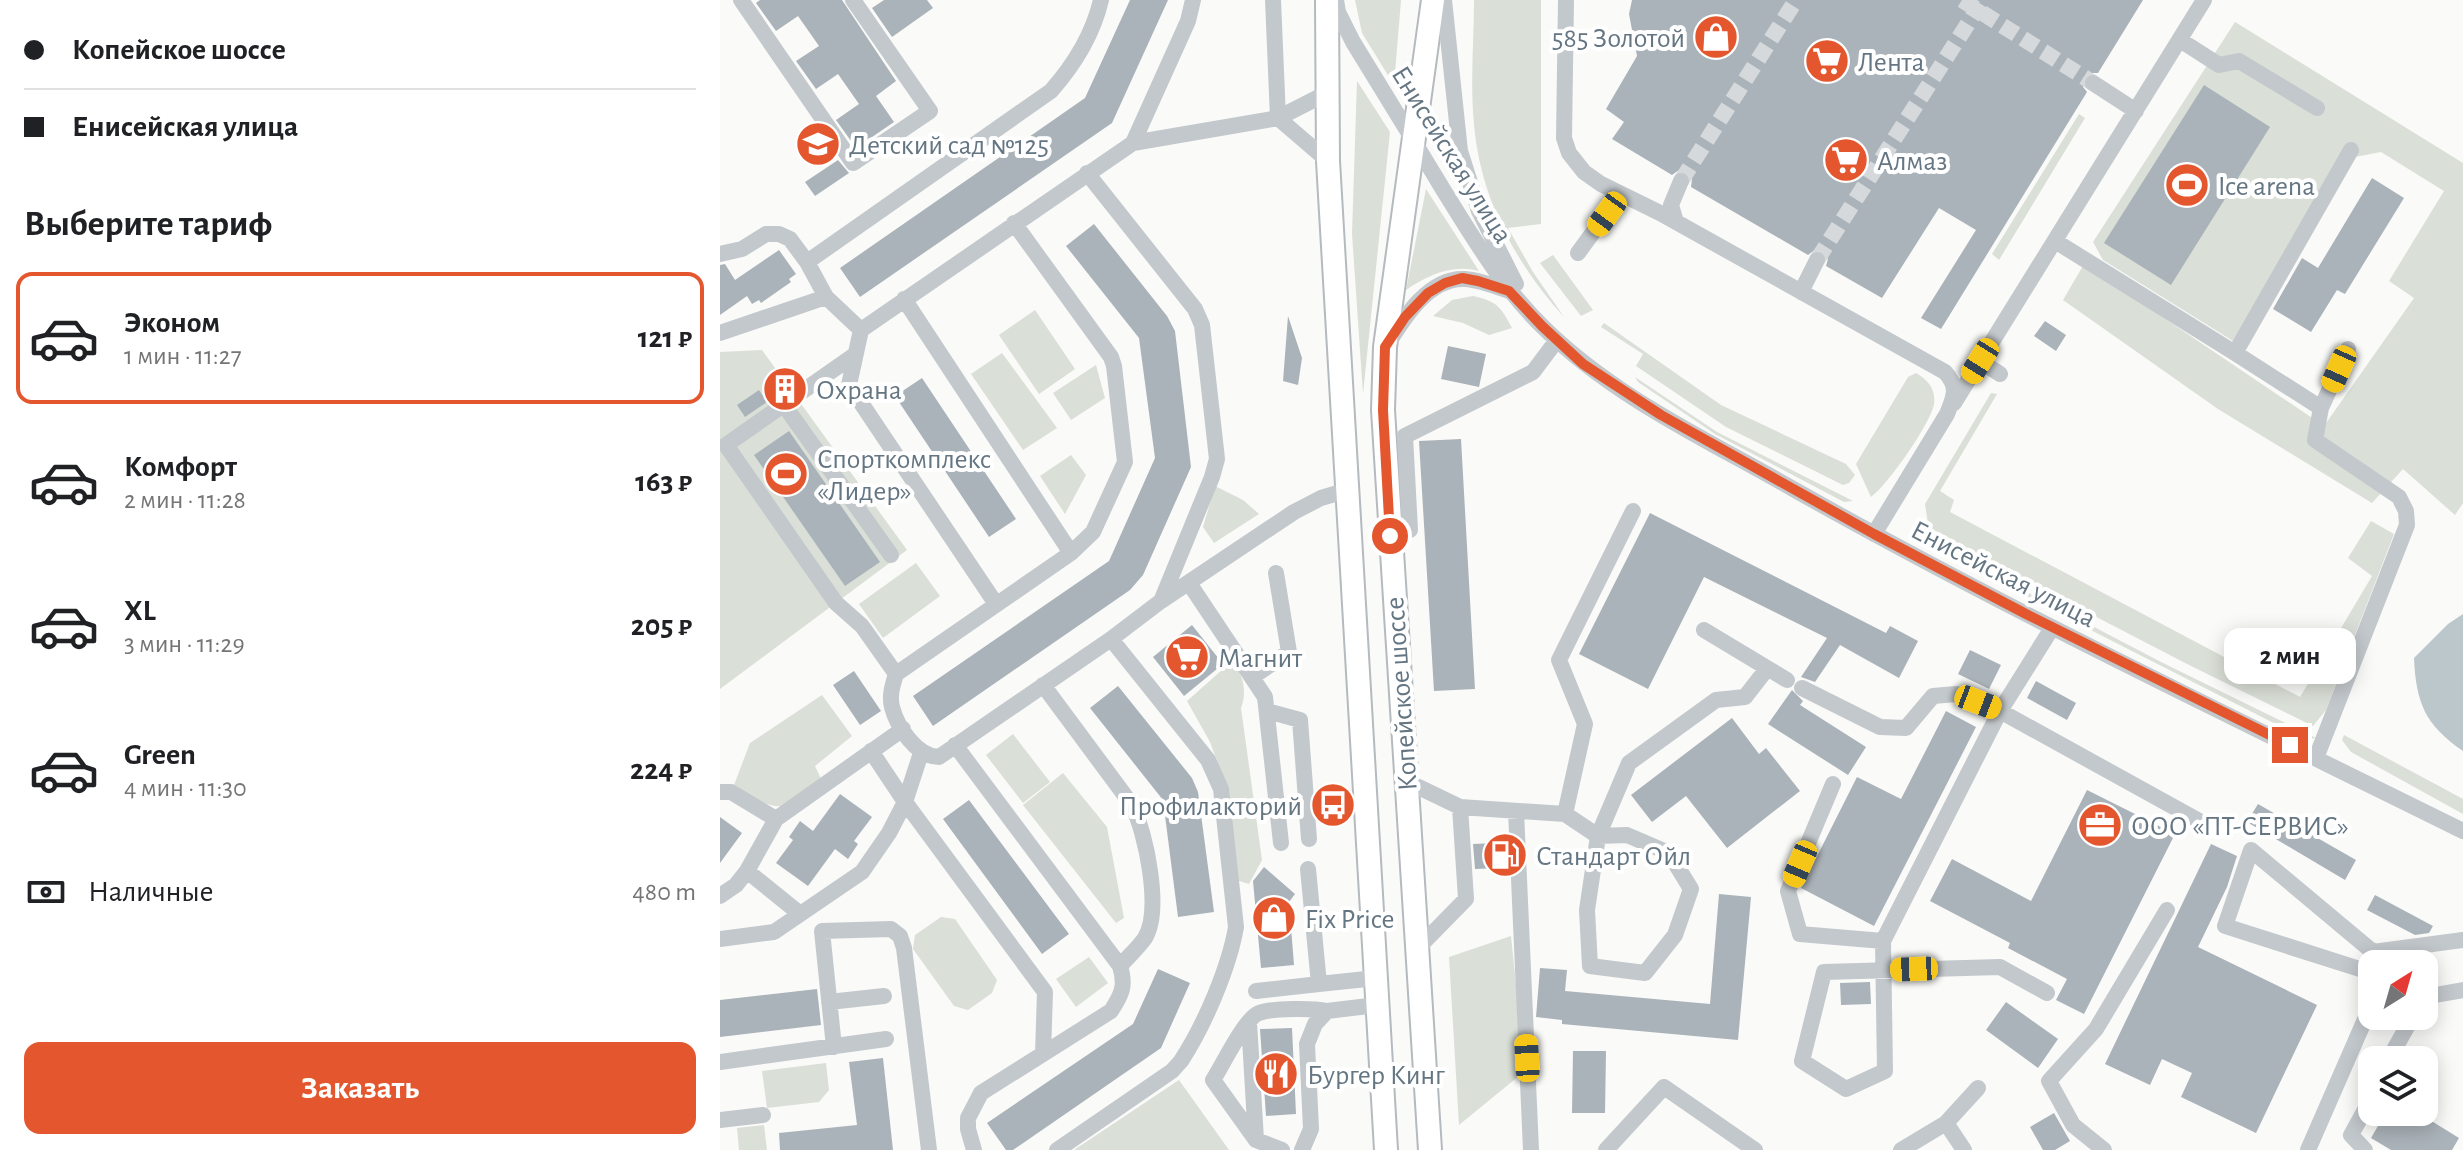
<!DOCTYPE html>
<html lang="ru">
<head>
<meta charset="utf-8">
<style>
	body { margin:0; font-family:"Alegreya Sans",sans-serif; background:#f6f6f6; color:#202124; height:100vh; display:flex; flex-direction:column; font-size:30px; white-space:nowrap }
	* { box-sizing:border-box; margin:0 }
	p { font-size:26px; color:#757577 }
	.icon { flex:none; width:44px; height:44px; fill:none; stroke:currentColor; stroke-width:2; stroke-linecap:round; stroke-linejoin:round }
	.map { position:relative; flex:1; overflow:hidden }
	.sheet { display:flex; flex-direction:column; background:#fff; width:720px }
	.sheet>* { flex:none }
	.hud { display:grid; align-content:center; height:176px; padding:0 24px; background:#fff }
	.needle { width:52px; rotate:37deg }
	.tools { position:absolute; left:1638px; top:950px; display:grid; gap:16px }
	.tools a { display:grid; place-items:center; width:80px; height:80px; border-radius:16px; background:#fff; box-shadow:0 4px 20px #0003; font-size:40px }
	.end { position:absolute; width:36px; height:36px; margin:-18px; border:10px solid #e4572e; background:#fff; box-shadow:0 0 0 4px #fff }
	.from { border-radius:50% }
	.bubble { position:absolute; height:56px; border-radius:16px; background:#fff; box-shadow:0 4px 20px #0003; font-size:26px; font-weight:600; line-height:56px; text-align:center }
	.car { position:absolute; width:24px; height:48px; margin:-24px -12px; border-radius:10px; box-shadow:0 0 6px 2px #0007; background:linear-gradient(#f5c518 24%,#345 0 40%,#f5c518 0 76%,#345 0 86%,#f5c518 0) }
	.hud b { display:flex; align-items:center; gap:28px; height:76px; font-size:30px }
	.hud b+b { border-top:2px solid #e0e0e0 }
	.hud i { width:20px; height:20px; background:#202124 }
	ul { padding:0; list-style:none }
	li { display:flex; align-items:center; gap:24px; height:132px; margin:0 16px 12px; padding:0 8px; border:4px solid transparent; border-radius:16px }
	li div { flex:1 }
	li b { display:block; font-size:30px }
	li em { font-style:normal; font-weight:600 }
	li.selected { border-color:#e4572e }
	li>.icon { width:72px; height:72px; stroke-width:1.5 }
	h2 { padding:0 24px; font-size:36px; line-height:96px }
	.pay { display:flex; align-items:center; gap:20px; height:88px; padding:0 24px; font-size:30px }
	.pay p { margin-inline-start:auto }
	.primary-button { display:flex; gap:16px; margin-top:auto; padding:16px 24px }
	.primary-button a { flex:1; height:92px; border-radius:16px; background:#e4572e; color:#fff; font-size:32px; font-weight:600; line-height:92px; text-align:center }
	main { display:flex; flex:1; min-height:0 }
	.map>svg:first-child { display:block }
	.green { fill:#dadfd7 }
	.water { fill:#bbc7cb }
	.building { fill:#aab3b9 }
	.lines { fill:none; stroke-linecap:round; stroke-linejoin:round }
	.minor-tunnel { stroke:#d5d9db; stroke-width:16; stroke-dasharray:16 8; stroke-linecap:butt }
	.major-casing { stroke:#b5babe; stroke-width:26 }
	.minor { stroke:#c3c8cc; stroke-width:16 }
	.major { stroke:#fff; stroke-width:22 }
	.route { stroke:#e4572e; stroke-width:10 }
	.labels { text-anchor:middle; stroke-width:8; stroke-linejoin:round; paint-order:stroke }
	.poi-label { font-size:28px; fill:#657683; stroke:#fff; text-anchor:start }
	.street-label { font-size:28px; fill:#657683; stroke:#fff }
</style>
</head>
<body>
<main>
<section class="sheet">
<div class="hud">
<b><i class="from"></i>Копейское шоссе</b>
<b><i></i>Енисейская улица</b>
</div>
<h2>Выберите тариф</h2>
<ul>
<li class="selected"><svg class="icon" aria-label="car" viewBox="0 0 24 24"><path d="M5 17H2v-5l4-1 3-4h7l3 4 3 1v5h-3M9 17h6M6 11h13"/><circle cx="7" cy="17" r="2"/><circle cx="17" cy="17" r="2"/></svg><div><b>Эконом</b><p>1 мин · 11:27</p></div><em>121 ₽</em></li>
<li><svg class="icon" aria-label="car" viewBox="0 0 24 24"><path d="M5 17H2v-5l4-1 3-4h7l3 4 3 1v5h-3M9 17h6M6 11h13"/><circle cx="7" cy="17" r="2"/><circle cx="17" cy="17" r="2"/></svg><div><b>Комфорт</b><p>2 мин · 11:28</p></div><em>163 ₽</em></li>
<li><svg class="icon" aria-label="car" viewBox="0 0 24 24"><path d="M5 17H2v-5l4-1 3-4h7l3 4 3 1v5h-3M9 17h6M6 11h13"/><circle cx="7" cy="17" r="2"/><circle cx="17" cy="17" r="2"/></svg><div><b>XL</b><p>3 мин · 11:29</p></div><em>205 ₽</em></li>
<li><svg class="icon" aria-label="car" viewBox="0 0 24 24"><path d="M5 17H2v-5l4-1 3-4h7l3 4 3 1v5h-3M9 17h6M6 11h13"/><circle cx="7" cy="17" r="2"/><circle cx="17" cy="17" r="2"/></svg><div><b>Green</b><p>4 мин · 11:30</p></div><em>224 ₽</em></li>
</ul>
<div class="pay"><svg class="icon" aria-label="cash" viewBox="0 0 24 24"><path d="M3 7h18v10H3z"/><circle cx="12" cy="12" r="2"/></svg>Наличные<p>480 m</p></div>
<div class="primary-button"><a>Заказать</a></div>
</section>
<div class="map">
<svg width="1743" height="1150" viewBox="0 0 1743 1150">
	<rect width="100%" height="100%" fill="#fafaf8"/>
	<path class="green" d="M635 0H681L674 85 642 33Z
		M754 0H821V224L788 228 813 272 844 317C795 263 760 197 754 124 750 83 754 41 754 0Z
		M1515 22 1743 163V503L1735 515 1683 469 1652 503 1498 409 1343 300 1364 264 1604 426 1694 298 1669 281 1724 191 1661 152 1619 160 1513 341 1383 260 1373 242Z
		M637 81 670 132 643 394 632 234Z
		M1359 114 1365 118 1279 260 1272 254Z
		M706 189 759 271C731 264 709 275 686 290Z
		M833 255 873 310 861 316 820 263Z
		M753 296C777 301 781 307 792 328L769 335 743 323 713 316 732 300Z
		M315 310 355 369 319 394 279 335Z
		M884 323 1001 405 1126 464 1135 475 1129 483 1123 485 1006 427 916 366 923 354 881 327Z
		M42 350 187 550 0 689V352Z
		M282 353 337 428 303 450 251 374Z
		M376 365 385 398 351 420 333 393Z
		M1196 373C1208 380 1216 389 1214 404 1211 423 1167 486 1151 497L1136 464 1188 377Z
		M915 377 997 432 1133 501 1124 502 995 434 918 382Z
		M1271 393 1277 394 1220 491 1234 500 1230 512 1580 697 1652 576 1628 558 1651 521 1674 534 1606 710 1593 726 1467 664 1209 530 1205 504Z
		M351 455 366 475 345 514 320 476Z
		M495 486 523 500 539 514 494 543 483 527Z
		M1208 540 1441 662 1596 738 1585 739 1217 552 1208 545Z
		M196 563 220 596 163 638 139 604Z
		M511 662C524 673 527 693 521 708L542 860 529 884 516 880 508 791 490 742 467 701Z
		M102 695 132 736 95 766 101 779 63 806C45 808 29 794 14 785L30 743Z
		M293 734 330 782 303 803 266 755Z
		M1624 735 1743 799V814L1631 752 1622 740Z
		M343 773 387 827 404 918 396 923 303 805Z
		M221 917 235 919 277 980 272 993 248 1010 234 1006 193 949 195 935Z
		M791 936 805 1071 739 1125 729 957Z
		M369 957 388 983 356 1007 336 979Z
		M106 1063 109 1090 99 1102 47 1108 42 1071Z
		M459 1080 509 1150H354Z
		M44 1125 47 1150H19L17 1128Z"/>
	<path class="water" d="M1743 614V751C1705 725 1696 703 1694 658L1728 624Z"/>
	<path class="building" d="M40 0H122L176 81 156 96 174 122 136 148 116 120 139 104 118 74 96 89 76 61 99 46 78 16 56 31 36 3Z
		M164 0H207L213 8 172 37 152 8Z
		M410 0H448L392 123 140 297 120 268 365 98Z
		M912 0H1423L1378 73H1369L1363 78V87L1367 92 1221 329 1201 318 1256 230 1219 208 1162 298 1106 266 1108 259 1103 251 1096 249 1088 255 971 187 972 179 966 171 959 170 952 175 892 139 904 122 886 109 917 56 909 14Z
		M1484 85 1550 127 1451 285 1384 243Z
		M118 160 129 173 95 196 85 182Z
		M1652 178 1684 198 1625 294 1617 290 1591 332 1553 309 1582 258 1598 268Z
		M374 224 447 316 455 331 471 467 423 575 410 590 213 726 193 696 389 561 435 458 419 338 346 246Z
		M59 250 76 274 69 279 71 282 41 303 39 300 32 304 27 296 0 315V265L5 264 15 280Z
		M568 316 582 358 578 385 563 381Z
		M1325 321 1346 335 1336 351 1314 336Z
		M728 346 766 354 759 387 721 379Z
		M202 378 296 519 269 537 175 396Z
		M39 390 47 402 25 417 17 405Z
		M69 431 160 562 125 586 34 455Z
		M741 439 755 689 714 691 699 441Z
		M930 513 1166 633 1170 626 1198 641 1179 678 1120 645 1095 682 1081 677 1107 638 984 577 928 689 859 654Z
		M472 625 503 664 464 696 433 657Z
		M1250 650 1281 665 1269 689 1238 674Z
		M134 671 161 711 140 725 113 685Z
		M1316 681 1356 703 1347 720 1307 698Z
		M398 686 472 778 478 792 494 912 458 917 443 800 370 708Z
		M1072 690 1083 701 1080 705 1146 747 1128 775 1048 724Z
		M1226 711 1256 727 1154 926 1081 888 1137 777 1181 799Z
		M1012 718 1039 754 1046 748 1080 791 1007 848 966 796 932 822 911 795Z
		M1367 790 1455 834 1364 1014 1336 1000 1347 979 1288 948 1290 943 1210 901 1232 859 1311 901Z
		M120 794 152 817 134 841 138 844 128 859 115 849 88 886 56 863 73 840 69 837 80 821 93 831Z
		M249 800 349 934 322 954 223 819Z
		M1538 804 1636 860 1625 880 1527 822Z
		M0 817 22 833 0 863Z
		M777 843V845H786L787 862 778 863 779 868 755 869 753 844Z
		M1491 844 1517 856 1507 887 1478 947 1597 1005 1536 1133 1461 1097 1472 1073 1442 1059 1430 1085 1385 1064Z
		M544 867 575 894 569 902 574 965 541 968 533 881Z
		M999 894 1031 897 1018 1040 842 1024V1020L816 1017 820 968 847 970 845 991 990 1004Z
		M1655 895 1713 926 1709 933 1695 935 1647 910Z
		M438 969 470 983 441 1048 293 1150H286L267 1123 413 1024Z
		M1150 982 1151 1004 1121 1005 1120 983Z
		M97 989 101 1025 0 1037V1000Z
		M1286 1002 1338 1039 1318 1068 1266 1030Z
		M572 1028 576 1114 546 1116 540 1029Z
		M853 1051H886L885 1113H852Z
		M163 1058 173 1150H60L59 1133 137 1125 129 1062Z
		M1666 1112H1697L1739 1138 1732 1150H1671L1651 1138Z
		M1334 1113 1350 1141 1335 1150H1323L1310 1127Z"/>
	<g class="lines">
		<path class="minor-tunnel" d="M1242 0 1373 83
			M961 181 1076 0
			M1097 260 1263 0"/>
		<g class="major-casing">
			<path id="major" d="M607 0 608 161 666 1150
				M710 1150 663 410 665 347 713 0"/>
		</g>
		<path class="minor" d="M21 0 133 163 210 111 133 0
			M616 0 618 12 633 42C663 91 694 141 724 191 754 239 782 287 823 327 895 398 988 440 1075 490 1293 613 1519 720 1743 831
			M724 0 740 151 759 211 796 284
			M846 0 844 138 849 153 864 172 881 184 940 213 1225 372C1239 387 1234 397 1227 414L1154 534
			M1460 40 1499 65 1519 61 1597 108
			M1373 83 1416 111
			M607 93 558 118 608 161
			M413 143 468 21 473 0
			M367 173 475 309 482 325 497 459 492 477 442 599
			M956 222 951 205 961 181
			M294 223 391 357 394 366 405 462 373 532 351 553 176 674C173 684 169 695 172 707 177 727 197 757 219 757L391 639 441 601 574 512 601 498 628 490
			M1335 241 1515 353 1631 150
			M858 253 901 194
			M0 254 22 249 46 234H59L70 239 87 262 331 91C354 65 373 34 381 0
			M87 262 106 297
			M1081 292 1097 260
			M184 299 351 553
			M141 330 129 385 276 604
			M0 333 106 297 141 330 413 143 558 118 553 0
			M669 342C685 316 710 277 745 279 760 280 775 286 789 291
			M1515 353 1601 408
			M133 356 6 445 116 603 142 626 176 674
			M1260 361 1280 374
			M1234 403 1484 0
			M64 405 171 555
			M690 530 685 436 813 372 837 340
			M469 583 545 697 561 843
			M984 630 1067 680
			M532 677 569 652 556 573
			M323 685 412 805C426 833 442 910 425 938 418 948 408 957 400 966
			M1082 688 1160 727 1186 728 1213 696 1236 694 1280 711 1481 822
			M547 711 580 720 589 839
			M235 745 400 966C406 986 402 994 391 1011L261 1093 248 1118V1129L254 1150
			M151 751 185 802 325 992 323 1054
			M1596 758 1687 525 1686 511 1679 497 1595 440 1601 408 1628 349
			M686 781 740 807 845 814 878 836 907 835 949 853 971 889 955 935 925 973 870 966 867 910 878 836 909 763 996 700 1025 697 1046 670
			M1113 784 1068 891 1080 934 1163 941 1280 711 1332 628
			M0 792H11L56 819
			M796 811 811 1150
			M845 814 865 724 839 660 913 511
			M588 869 599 984 656 978
			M27 871 79 913
			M0 896 16 885 27 871 56 819 183 729
			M0 939 54 932 142 872 169 833 185 802 201 753
			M1163 941 1165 1071 1126 1089 1082 1061 1104 972 1280 967 1327 993
			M697 949 746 899 740 807
			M1649 972 1505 926 1531 850 1653 952 1743 940
			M536 991 599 984
			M1704 997 1743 990
			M109 1002 164 996
			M529 1022 536 1140
			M114 1047 102 931 171 929 180 936 184 948 209 1150
			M1670 1057 1693 1016
			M0 1062 166 1039
			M0 1120 43 1115
			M1226 1123 1244 1150
			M337 1150 452 1071 461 1061C484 1026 509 968 516 927L501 789 488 760 391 639
			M562 1150 536 1140 493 1080C502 1066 525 1018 539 1013 553 1008 593 1008 607 1011
			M582 1150 591 1129 587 1044 595 1024 607 1011 657 1005
			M886 1150 944 1087 1035 1150
			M1181 1150 1226 1123 1258 1088
			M1384 1150 1353 1125 1329 1081 1376 1029 1447 910
			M1588 1150 1646 1017 1651 964
			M1645 1150 1631 1135 1652 1097"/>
		<use href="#major" class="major"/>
	</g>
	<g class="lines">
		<path class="route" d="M670 536 663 410 665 347 685 317 708 293 725 283 742 278 758 281 789 291 822 326 863 364 941 415 1154 534 1306 614 1570 745"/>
	</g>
	<defs>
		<g id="shop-disc" transform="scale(2.3)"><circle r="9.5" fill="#e4572e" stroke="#fff"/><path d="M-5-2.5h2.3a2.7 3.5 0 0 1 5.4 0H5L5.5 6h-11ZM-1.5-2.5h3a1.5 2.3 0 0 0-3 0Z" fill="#fff"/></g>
		<g id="supermarket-disc" transform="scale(2.3)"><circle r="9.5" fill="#e4572e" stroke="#fff"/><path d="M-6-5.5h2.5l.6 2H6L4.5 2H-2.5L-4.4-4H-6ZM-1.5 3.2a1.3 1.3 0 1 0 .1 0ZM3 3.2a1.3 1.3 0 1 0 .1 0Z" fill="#fff"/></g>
		<g id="school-disc" transform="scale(2.3)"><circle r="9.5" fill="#e4572e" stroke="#fff"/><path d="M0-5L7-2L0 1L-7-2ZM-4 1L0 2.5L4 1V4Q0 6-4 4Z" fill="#fff"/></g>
		<g id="stadium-disc" transform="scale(2.3)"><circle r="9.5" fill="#e4572e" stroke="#fff"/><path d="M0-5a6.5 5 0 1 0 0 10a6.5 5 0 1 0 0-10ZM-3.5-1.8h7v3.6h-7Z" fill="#fff"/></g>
		<g id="building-disc" transform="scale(2.3)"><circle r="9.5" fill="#e4572e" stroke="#fff"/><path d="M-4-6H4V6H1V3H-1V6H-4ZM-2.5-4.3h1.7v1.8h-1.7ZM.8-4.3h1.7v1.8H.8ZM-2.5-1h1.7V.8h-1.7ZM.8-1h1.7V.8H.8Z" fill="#fff"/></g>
		<g id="bus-disc" transform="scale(2.3)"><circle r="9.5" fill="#e4572e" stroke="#fff"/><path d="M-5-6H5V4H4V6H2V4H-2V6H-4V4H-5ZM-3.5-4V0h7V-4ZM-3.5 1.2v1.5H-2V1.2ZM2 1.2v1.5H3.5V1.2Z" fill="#fff"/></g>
		<g id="office-disc" transform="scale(2.3)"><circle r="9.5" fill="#e4572e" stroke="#fff"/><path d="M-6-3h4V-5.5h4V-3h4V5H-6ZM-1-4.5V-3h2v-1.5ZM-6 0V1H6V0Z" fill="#fff"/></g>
		<g id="fuel-disc" transform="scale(2.3)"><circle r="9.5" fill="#e4572e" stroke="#fff"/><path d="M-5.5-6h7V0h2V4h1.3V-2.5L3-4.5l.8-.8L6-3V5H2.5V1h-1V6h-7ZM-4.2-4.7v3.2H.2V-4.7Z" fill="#fff"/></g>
		<g id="restaurant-disc" transform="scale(2.3)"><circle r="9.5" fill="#e4572e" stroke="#fff"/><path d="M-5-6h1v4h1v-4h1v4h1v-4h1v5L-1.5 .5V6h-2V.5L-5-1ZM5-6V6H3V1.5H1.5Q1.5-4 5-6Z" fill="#fff"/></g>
	</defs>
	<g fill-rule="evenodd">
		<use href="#shop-disc" x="996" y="37"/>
		<use href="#supermarket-disc" x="1107" y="61"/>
		<use href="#school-disc" x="98" y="144"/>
		<use href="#supermarket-disc" x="1126" y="160"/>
		<use href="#stadium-disc" x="1467" y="185"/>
		<use href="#building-disc" x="65" y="389"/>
		<use href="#stadium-disc" x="66" y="474"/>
		<use href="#supermarket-disc" x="467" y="657"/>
		<use href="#bus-disc" x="613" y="805"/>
		<use href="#office-disc" x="1380" y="825"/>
		<use href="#fuel-disc" x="785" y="855"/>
		<use href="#shop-disc" x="554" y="918"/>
		<use href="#restaurant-disc" x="556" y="1074"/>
	</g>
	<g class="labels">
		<g class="poi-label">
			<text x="965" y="47" text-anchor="end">585 Золотой</text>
			<text x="1138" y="71">Лента</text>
			<text x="129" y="154">Детский сад №125</text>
			<text x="1157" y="170">Алмаз</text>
			<text x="1498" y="195">Ice arena</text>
			<text x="96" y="399">Охрана</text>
			<text x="97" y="468">Спорткомплекс<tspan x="97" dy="32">«Лидер»</tspan></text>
			<text x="498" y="667">Магнит</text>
			<text x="582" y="815" text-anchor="end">Профилакторий</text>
			<text x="1411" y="835">ООО «ПТ-СЕРВИС»</text>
			<text x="816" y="865">Стандарт Ойл</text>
			<text x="585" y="928">Fix Price</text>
			<text x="587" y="1084">Бургер Кинг</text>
		</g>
		<g class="street-label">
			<text transform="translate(733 154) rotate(58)" y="10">Енисейская улица</text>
			<text transform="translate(1284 573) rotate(27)" y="10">Енисейская улица</text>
			<text transform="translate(680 694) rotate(-94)" y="10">Копейское шоссе</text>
		</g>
	</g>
</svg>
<div class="tools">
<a><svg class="needle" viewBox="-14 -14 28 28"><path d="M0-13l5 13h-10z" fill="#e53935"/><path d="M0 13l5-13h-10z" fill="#757577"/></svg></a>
<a><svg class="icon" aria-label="layers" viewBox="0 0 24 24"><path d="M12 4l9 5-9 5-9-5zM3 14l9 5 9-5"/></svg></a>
</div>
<i class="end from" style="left:670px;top:536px"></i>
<i class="end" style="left:1570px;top:745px"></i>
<div class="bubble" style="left:1504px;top:628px;width:132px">2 мин</div>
<i class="car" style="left:887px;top:214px;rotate:216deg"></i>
<i class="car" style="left:1260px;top:361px;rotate:212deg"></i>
<i class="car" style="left:1619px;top:369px;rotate:204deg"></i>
<i class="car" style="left:1258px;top:702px;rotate:111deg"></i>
<i class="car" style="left:1080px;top:864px;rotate:203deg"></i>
<i class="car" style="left:1194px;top:969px;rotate:268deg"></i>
<i class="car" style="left:807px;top:1058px;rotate:357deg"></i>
</div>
</main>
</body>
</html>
